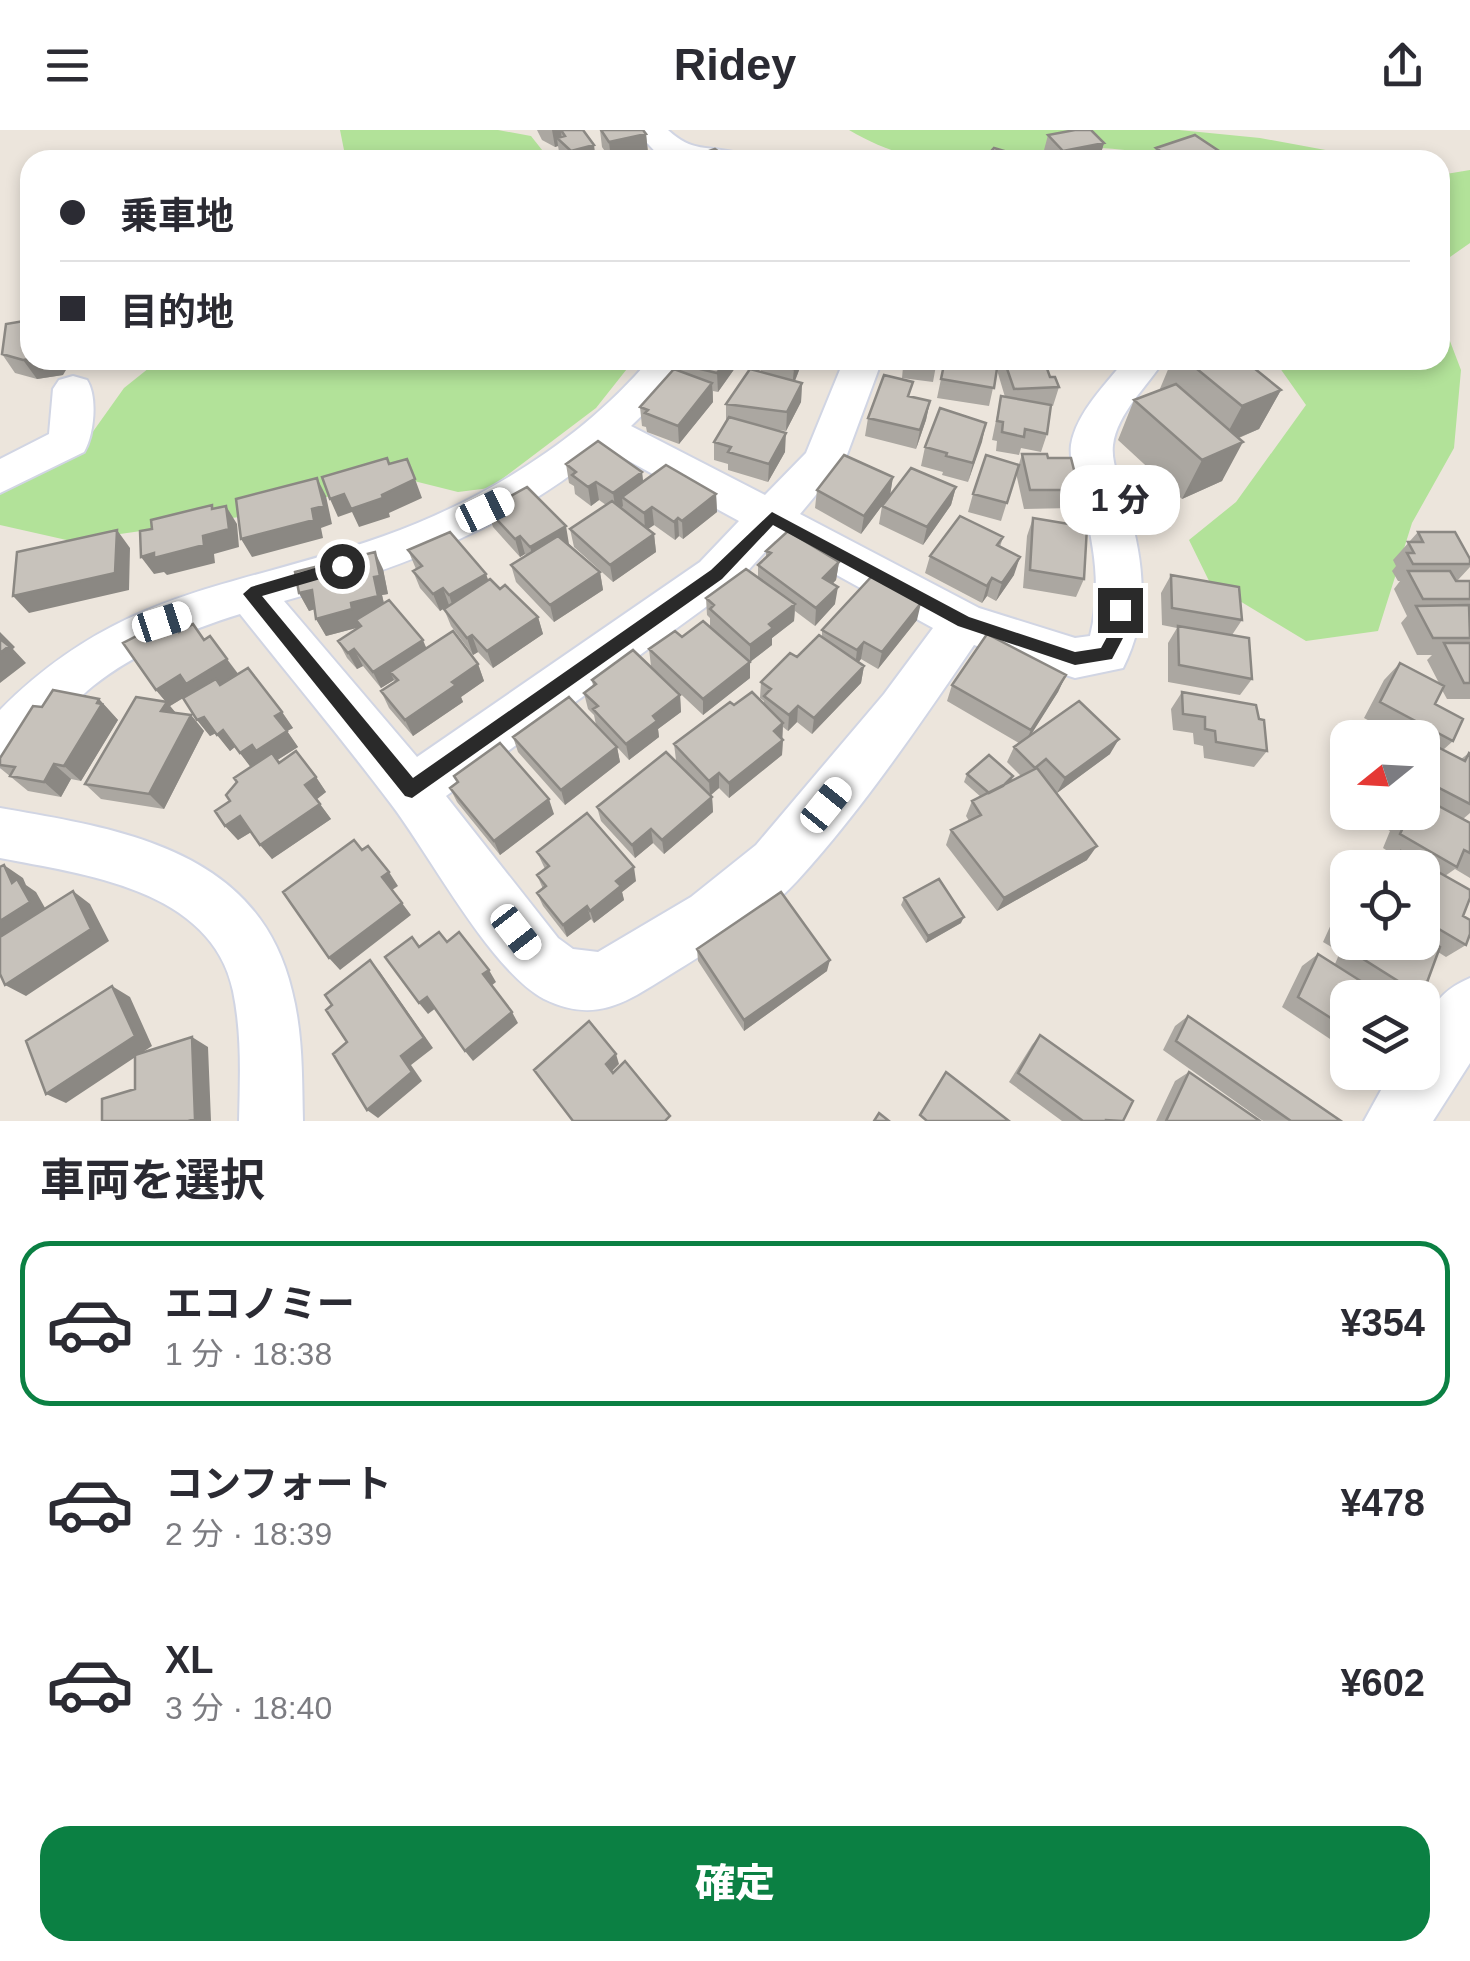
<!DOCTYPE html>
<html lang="ja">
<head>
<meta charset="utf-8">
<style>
	body { margin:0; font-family:Arial,"Noto Sans JP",sans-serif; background:#f2f2f3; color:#2b2b33; height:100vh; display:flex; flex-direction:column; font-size:38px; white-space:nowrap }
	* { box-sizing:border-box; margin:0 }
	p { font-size:32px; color:#7c7c81 }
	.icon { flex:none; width:55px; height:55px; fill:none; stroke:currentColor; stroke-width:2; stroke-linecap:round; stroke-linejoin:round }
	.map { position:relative; height:991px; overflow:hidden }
	.sheet { display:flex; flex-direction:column; background:#fff; flex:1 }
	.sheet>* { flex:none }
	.guide { position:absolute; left:20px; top:20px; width:1430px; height:220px; border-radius:30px; box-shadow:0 5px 15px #0003; display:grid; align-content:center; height:220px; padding:0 40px; background:#fff }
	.needle { width:65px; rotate:252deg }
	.buttons { position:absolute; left:1330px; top:590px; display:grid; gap:20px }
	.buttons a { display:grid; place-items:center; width:110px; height:110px; border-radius:20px; background:#fff; box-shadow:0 5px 15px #0003; font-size:50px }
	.end { position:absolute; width:45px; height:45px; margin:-22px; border:12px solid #2a2a2a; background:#fff; box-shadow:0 0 0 5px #fff }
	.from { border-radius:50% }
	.bubble { position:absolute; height:70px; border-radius:30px; background:#fff; box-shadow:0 5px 15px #0003; font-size:32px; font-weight:800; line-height:70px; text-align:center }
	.car { position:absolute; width:30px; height:60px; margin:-30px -15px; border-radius:12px; box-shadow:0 0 8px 2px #0007; background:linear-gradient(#fff 24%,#345 0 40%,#fff 0 76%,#345 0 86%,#fff 0) }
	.guide b { display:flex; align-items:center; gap:35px; height:95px; font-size:38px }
	.guide b+b { border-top:2px solid #e1e1e2 }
	.guide i { width:25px; height:25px; background:#2b2b33 }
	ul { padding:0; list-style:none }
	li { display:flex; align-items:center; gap:30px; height:165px; margin:0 20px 15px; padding:0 20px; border:5px solid transparent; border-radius:30px }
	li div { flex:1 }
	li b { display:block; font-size:38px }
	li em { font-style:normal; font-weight:800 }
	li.active { border-color:#0b8043 }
	li>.icon { width:90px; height:90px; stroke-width:1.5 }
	h2 { padding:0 40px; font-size:45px; line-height:120px }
	.action { display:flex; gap:20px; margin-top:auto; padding:20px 40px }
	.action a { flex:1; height:115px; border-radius:30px; background:#0b8043; color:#fff; font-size:40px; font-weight:800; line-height:115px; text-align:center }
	header { display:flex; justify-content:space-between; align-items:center; height:130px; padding:0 40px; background:#fff; font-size:45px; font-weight:800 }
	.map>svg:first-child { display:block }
	.green { fill:#b2e299 }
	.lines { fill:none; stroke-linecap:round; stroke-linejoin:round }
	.minor-casing { stroke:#d1d5e3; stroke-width:4 }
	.minor { fill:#fff; fill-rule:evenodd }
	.wall { fill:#aba7a1 }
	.shaded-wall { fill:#8b8883 }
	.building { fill:#c7c2bb; stroke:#8b8883; stroke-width:2.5 }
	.route { fill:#2a2a2a }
</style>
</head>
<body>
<header><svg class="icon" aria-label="menu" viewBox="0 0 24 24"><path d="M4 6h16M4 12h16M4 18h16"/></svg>Ridey<svg class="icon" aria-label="share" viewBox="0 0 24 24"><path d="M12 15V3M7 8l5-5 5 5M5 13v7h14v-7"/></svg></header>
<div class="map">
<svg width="1470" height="991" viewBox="0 0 1470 991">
	<rect width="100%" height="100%" fill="#ece5dc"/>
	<path class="green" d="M340 0H498L531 6 550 30H346Z
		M849 0H1179L1260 8 1331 21 1336 30C1290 30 1244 33 1198 30 1165 28 1133 19 1100 18 1001 17 944 56 849 0Z
		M1470 40V113L1440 134V45Z
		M1440 185 1461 240 1454 318 1412 393 1378 501 1306 511 1210 453 1189 410 1236 372 1306 275 1277 234 1253 230H1440Z
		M159 230H634L596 278 490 358 458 362 406 349 239 387 71 411 0 395V364L87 310 124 258Z"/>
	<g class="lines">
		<g class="minor-casing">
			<path id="minor" d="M635 0H668C693 23 706 15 737 23L742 30H663Z
				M649 230H689L667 261 631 296 765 365 806 323 844 230H882L845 330 800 384 979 478 1075 508 1090 506C1102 459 1094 414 1082 368 1077 351 1069 333 1071 315 1076 283 1106 254 1125 230H1164C1148 256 1117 283 1113 315 1111 333 1120 350 1125 367 1143 427 1152 481 1123 538L1075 548 974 515C920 594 862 680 797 751 763 788 718 815 676 841 630 869 599 896 544 869 490 840 430 725 391 674 342 609 290 547 240 484 188 500 136 522 93 556 62 581 37 623 0 637V580C123 457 233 460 384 406 482 371 582 310 649 230ZM605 318 739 391 700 432 417 627 284 471C403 437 510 398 605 318ZM775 411 933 498 884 564 756 715 691 767 598 822 573 819 558 808 446 666 732 458Z
				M73 246 87 250C98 267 94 305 84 322L0 363V329L49 304 53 259 59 250Z
				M0 678C122 699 259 720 292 861 303 904 302 947 303 991H239C240 947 242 904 233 861 212 759 83 744 0 728Z
				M1470 848V933L1433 991H1364L1391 942H1422C1422 899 1425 867 1470 848Z"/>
		</g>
		<use href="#minor" class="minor"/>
	</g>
	<path class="wall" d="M537 0H583L596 30H563L560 27 558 16 555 17 542 10Z
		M600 0H643L646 4 648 23 611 30 602 17Z
		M1048 5 1104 13 1099 29 1100 30H1049L1043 24Z
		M1156 18 1220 30H1152Z
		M30 190 63 245 37 249 15 243 2 224Z
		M803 230 795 251 802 253 801 272 786 301 771 299 785 322 768 352 728 340V334L714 330V312L726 292V274L761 242V234Z
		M890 230H937L933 252 902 248 903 237 890 235Z
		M945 230 995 232 996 230H1044L1050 247 1059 257 1053 276H1051L1047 304 1041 322 1021 318 1019 325 996 321 997 311 992 310 1001 266 1005 267 997 240 989 276 937 268Z
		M1068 230H1117L1116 232 1090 238 1085 232 1071 234Z
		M1172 230H1244L1281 260 1259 299 1239 308 1222 351 1182 369 1118 310 1134 270 1159 261Z
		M740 231 718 262 713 261V272L679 314 647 302 646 297 642 296 640 277 679 241V234Z
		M930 271 926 290 916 319 865 306 868 288Z
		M986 293 968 352 942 345 943 342 921 336 925 317Z
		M1022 324 1048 328 1079 360 1072 378 1024 379 1016 343 1001 391 968 382 973 364 1019 334Z
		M566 334 642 342 643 352 716 364 717 382 683 409 679 406 675 410 654 395 648 399 654 404 656 422 613 452 574 417 570 399 606 375 599 370 591 376 575 364 574 356 569 353Z
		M893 347 890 365 861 404 815 378 817 360Z
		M956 357 951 375 923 415 879 394 882 376Z
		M487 379 569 414 600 442 603 460 554 492 516 452 511 435 526 425 525 424 520 427 493 397Z
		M1033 388 1084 449 1076 467 1023 458 1027 406Z
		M1418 402 1470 429V437L1457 451H1470V569H1447L1442 560 1435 574 1453 611 1443 620 1461 629 1469 623 1470 624V683L1463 689 1470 693V748L1455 739 1445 746 1463 786 1466 815 1446 827 1438 822 1422 866 1418 868H1388L1335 834 1340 822 1323 812 1333 790 1348 779V812H1422V738H1382L1395 726 1383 718 1390 701 1385 698 1392 682H1422V608H1401L1364 588 1384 550 1400 533 1439 553 1427 530 1432 525H1417L1401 493 1407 486 1394 459 1400 451H1398L1392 441 1396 436 1393 430Z
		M1003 407 1000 417 1014 445 996 471 987 466 982 473 925 443 930 426Z
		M408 420 486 444 488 450 538 487 543 504 493 538 478 522 473 525 451 496 444 479 449 475 440 481 420 458 413 441 416 439Z
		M766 421 839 432 836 450 832 454 835 474 815 496 795 481 794 491 772 508V515L750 532V548L703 585 651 536 649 519 710 496V488L707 485 706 468 758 447V435L766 427Z
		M383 439 388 464 382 465 384 473 427 518 478 534 484 551 461 567 463 572 413 606 389 578 381 561 395 552 394 550 381 558 363 536 357 539 347 528 338 511 360 497 326 506 316 489 315 479 309 481 299 463Z
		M1171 445 1242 490 1232 505 1252 549 1240 565 1168 552V513L1177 498 1162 495 1161 463Z
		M917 490 878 539 861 529 858 532 864 536 861 553 812 604 797 592 788 601 783 597 782 625 729 668 719 658 710 665 712 667 713 682 664 724 653 713 635 728 601 691 597 677 676 630 674 614 734 575 763 574 764 571 760 568 761 552 797 527 822 506V500Z
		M179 502 204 510 238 544 282 582 293 598 287 601 298 617 277 630 279 633 316 647 326 662 316 669 331 689 272 729 251 702 238 710 225 696 230 671 251 637 235 617 230 621 216 603 210 606 197 590 193 562 170 576 176 583 191 585 204 601 164 679 101 669 85 654 166 572 156 560Z
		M1066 545 1058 562 1030 605 1110 624 1057 663 1087 730 997 781 946 715 951 700 969 691 966 686 972 671 981 667 964 652 967 644 1013 646 1011 652 1021 646 1007 632 1014 617 1019 613 947 571 952 555Z
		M592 550 680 565 681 582 658 599 659 607 629 630 617 617 620 632 565 675 518 622 513 607 596 595 594 585 588 579 584 563 593 556Z
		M1182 562 1259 589 1267 621 1254 637 1204 628 1203 616 1194 614 1193 603 1173 600 1171 579Z
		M99 569 118 590 81 651 71 649 61 667 28 661 0 638V628Z
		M454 646 554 684 500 725 457 672 450 658 457 652Z
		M537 722 636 751 622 762 624 770 594 793 591 789 567 807 543 776 537 763 543 759 537 745 545 739Z
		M904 768 961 793 926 813 901 775Z
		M697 819 827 841 744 901 698 831Z
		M1318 824 1348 868V921L1282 877 1302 836Z
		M1188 886 1341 991H1263L1163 920 1175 896Z
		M1040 905 1123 991H1062L1009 952 1032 915Z
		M1189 942 1260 991H1156L1175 951Z"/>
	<path class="shaded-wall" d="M552 0H579L565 6 561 0 562 13 557 8 558 16 555 17Z
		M646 4 648 23 611 30 609 12Z
		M1104 13 1099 30H1060L1063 21Z
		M594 15 596 30H572L571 21Z
		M1222 23 1220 30H1203Z
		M23 230H72L63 245 37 249Z
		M727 230 740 231 718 262 717 243Z
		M797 230H803L792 258 794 239Z
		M1073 230H1085V232L1071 234Z
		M1092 230H1117L1116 232 1090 238Z
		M712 253 713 272 679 314 678 296Z
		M802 253 801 272 786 301 787 282Z
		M1281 260 1259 299 1221 315 1242 276Z
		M930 271 926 290 916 319 920 300Z
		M986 293 982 312 968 352 973 333Z
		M786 303 785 322 768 352 769 334Z
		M1243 312 1222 351 1182 369 1202 330Z
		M642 342 644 360 622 367 623 376 616 382 613 363Z
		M893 347 890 365 861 404 864 386Z
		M317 348 326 366 332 394 321 398 323 408 252 427 241 409 312 379Z
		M415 349 422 368 389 383 390 387 359 397 352 382 338 387 330 369 344 364 382 365Z
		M596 352 599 370 591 376 588 357Z
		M956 357 951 375 923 415 927 397Z
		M716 364 717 382 683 409 682 391Z
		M226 376 237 394 239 417 214 424 215 433 167 445 164 442 154 444 141 427 203 406Z
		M652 377 654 395 645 401 644 383Z
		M678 388 679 406 675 410 674 392Z
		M566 396 569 414 535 435 530 417Z
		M117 400 130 418 129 460 29 483 13 466Z
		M654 404 656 422 613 452 610 435Z
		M520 406 525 424 520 427 515 409Z
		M375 422 383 439 388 464 382 465 386 483 356 490 360 497 326 506 316 489 351 473 374 447Z
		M1020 427 1014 445 996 471 1002 453Z
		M839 432 836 450 821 466 823 448Z
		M600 442 603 460 554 492 550 475Z
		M486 444 492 461 455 483 449 465Z
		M992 448 987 466 982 473 987 456Z
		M838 457 835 474 815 496 816 478Z
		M443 458 449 475 440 481 433 464Z
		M312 460 321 477 309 481 299 463Z
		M921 473 917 490 878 539 882 522Z
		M795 474 794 491 772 508V515L750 532V548L703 585V569L750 532V515L769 494Z
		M538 487 543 504 493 538 487 521Z
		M0 502 15 517 13 519 26 533 0 553Z
		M472 505 478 522 473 525 467 508Z
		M423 510 430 527 390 542 394 550 381 558 373 542Z
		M864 512 861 529 855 537 857 520Z
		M354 519 363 536 357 539 348 523Z
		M227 529 239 545 199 570 193 562 170 576 180 588 161 581 166 572 156 560 180 545Z
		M478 534 484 551 461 567 463 572 413 606 405 590 452 552Z
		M864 536 861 553 812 604 814 588Z
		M1066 545 1058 562 1024 616 1031 600Z
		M680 565 681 582 658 599 659 607 629 630 626 614 653 586Z
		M99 569 118 590 81 651 64 636Z
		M798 576 797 592 788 601 789 585Z
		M282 582 293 598 287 601 298 617 268 636 252 639 240 623 252 615 275 586Z
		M191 585 204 601 164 679 149 664Z
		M204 587 216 603 210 606 197 590Z
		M783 593 782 608 774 601Z
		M223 600 236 616 230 621 217 605Z
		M1119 609 1110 624 1057 663 1065 648Z
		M783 610 782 625 729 668V653Z
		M617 617 620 632 565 675 561 660Z
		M54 634 71 649 61 667 44 652Z
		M719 643V658L710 666 709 651Z
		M316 647 326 662 316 670 305 655Z
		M712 667 713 682 664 724 662 710Z
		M549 669 554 684 500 725 494 711Z
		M320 674 331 689 272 729 260 715Z
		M240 686 253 701 238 710 225 696Z
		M651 699 653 713 635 728 632 715Z
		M1097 716 1087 730 997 781 1004 768Z
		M4 735 23 748 26 755 36 762 49 785 0 816V791L12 753Z
		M634 737 636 751 622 762 624 770 594 793 590 781 616 751Z
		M389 742 398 756 392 760 382 747Z
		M73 761 90 774 109 811 26 866 5 855Z
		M402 773 411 785 340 840 329 828Z
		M587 776 591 789 567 807 563 795Z
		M964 787 961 793 926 813 928 806Z
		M370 830 380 842 433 918 411 935 422 951 378 988 367 980 401 926Z
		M830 830 827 841 744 901V890Z
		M489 840 496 852 491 856 483 844Z
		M112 856 130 867 152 916 66 973 46 964Z
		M427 867 436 878 428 884 419 873Z
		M512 882 518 893 473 931 465 921Z
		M192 907 208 917 211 991H188Z
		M616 924 619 934 610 943 606 934Z"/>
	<path class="building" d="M561 0H583L594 15 571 21 557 8 565 6Z
		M601 0H643L646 4 609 12Z
		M1075 0H1091L1104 13 1063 21 1048 5Z
		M1195 5 1222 23 1203 30H1173L1156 18Z
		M994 18 1025 27 1022 30H995L986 27Z
		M715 19 722 24 740 22 743 30H701L698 25Z
		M776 26 808 29 775 30Z
		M30 190V229L23 230 2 224 6 194Z
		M681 230H727L717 243 679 234Z
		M763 230H797L794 239 761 234Z
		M910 230H937L936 233Z
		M945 230H992V231L998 232 994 258 941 249Z
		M1004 230H1044L1050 247H1055L1059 257 1014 259Z
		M1186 230H1244L1281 260 1242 276Z
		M674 239 712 253 678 296 645 283 648 280 640 277Z
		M750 239 802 253 787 282 726 274Z
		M884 245 913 252 908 266 930 271 920 300 868 288Z
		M1176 254 1243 312 1202 330 1134 270Z
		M1001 266 1051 275 1047 304 1025 299 1024 307 1002 302 1003 292 997 291Z
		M940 278 986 293 973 333 946 326 947 323 925 317Z
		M729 287 786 303 769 334 728 322 731 317 714 312Z
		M598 311 642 342 613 363 596 352 588 357 572 345 576 342 566 334Z
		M1022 324H1047L1048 328H1071L1079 360H1030Z
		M844 325 893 347 864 386 817 360Z
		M986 325 1019 335 1007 373 973 364Z
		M387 328 389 334 407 329 415 349 382 365 383 368 351 379 344 364 330 369 322 347Z
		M666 335 716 364 682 391 678 388 674 392 652 377 644 383 622 367Z
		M911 338 956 357 927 397 882 376Z
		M317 348 324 376 312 379 314 390 241 409 236 369Z
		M527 357 566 396 530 417 520 406 515 409 487 379Z
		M612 371 654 404 610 435 570 399Z
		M212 375V379L226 376 229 399 203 406 204 415 154 428V423L141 427 140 401 152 399 151 390Z
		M960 386 1003 407 997 415 1020 427 1002 453 992 448 987 456 930 426Z
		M1033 388 1087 397 1084 449 1030 440Z
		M117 400 115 443 13 466 17 422Z
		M788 401 839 432 823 448 838 457 816 478 758 435 771 423 766 421Z
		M450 402 486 444 449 465 443 458 433 464 413 441 422 436 408 420Z
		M1418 402H1455L1470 429V434H1413L1407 423H1414L1408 412H1423Z
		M558 406 600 442 550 475 511 435Z
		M375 422 380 446 374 447 378 466 351 473 352 479 316 489 312 460 299 463 295 442Z
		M746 439 795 474 769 494 773 498 750 515 710 479 714 475 706 468Z
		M1408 441H1450L1456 451H1470V469H1423Z
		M1171 445 1239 457 1242 490 1172 478Z
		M872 446 921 473 882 522 864 512 857 520 822 500Z
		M490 449 500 459 505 455 538 487 487 521 472 505 467 508 444 479Z
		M389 470 423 510 373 542 354 519 348 523 338 511 361 496 356 490Z
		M1469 475 1470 508H1433L1416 476Z
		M170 489 179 502 193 494 204 510 210 506 227 529 186 554 180 545 156 560 123 513Z
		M703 491 750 532 703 569 649 519 675 501 682 507Z
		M1178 496 1249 508 1252 549 1179 535Z
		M453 501 478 534 452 552 456 555 405 590 381 561 398 550 390 542Z
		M987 504 1066 545 1031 600 952 555Z
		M819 505 864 536 814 588 798 576 789 585 764 566 771 559 761 552 790 523 797 527Z
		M0 509 9 516 0 523Z
		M1444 513H1470V553H1464Z
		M633 520 680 565 653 586 657 591 626 614 593 579 598 576 584 563 596 554 592 550Z
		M1400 533 1444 556 1435 574 1463 589 1453 611 1380 572Z
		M248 538 282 582 275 586 287 601 256 621 252 615 240 623 223 600 217 605 204 587 197 590 183 568 216 549 220 555Z
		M53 560 99 569 97 573 102 574 64 636 54 634 44 652 10 646 15 637 0 635V628L33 576 42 577Z
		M752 562 783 593 774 601 783 610 729 653 719 643 709 651 674 614 730 572 734 575Z
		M1182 562 1256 575 1259 589 1264 590 1267 621 1216 612 1215 601 1205 599V587L1183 584Z
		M136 567 167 572 161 581 191 585 149 664 85 654Z
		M569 567 617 617 561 660 513 607Z
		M1079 571 1119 609 1065 648 1046 629 1035 638 1014 617Z
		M1422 609 1465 631 1469 623 1470 624V674L1422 649Z
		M500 613 549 669 494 711 450 658 458 652 454 646Z
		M296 621 316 647 305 655 320 674 260 715 240 686 225 696 215 681 230 671 226 665 237 652 234 648 272 623 279 633Z
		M666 622 712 667 662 710 651 699 632 715 597 677Z
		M989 625 1013 646 1003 656 989 663 967 644Z
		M1037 638 1097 716 1004 768 951 700 981 685 972 671Z
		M1422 667 1470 693V723L1464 720 1457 737 1400 704 1408 687 1402 684V682H1422Z
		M587 683 634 737 616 751 621 756 590 781 587 776 563 795 537 763 546 756 537 745 549 736 537 722Z
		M354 710 362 720 368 716 389 742 382 747 402 773 329 828 283 762Z
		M1401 721 1470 760V768L1463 786 1470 790V804L1466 815 1422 789V738H1394Z
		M4 735 12 753 17 749 30 772 0 791V737Z
		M939 749 964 787 928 806 904 768Z
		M73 761 91 799 5 855 0 844V807Z
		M781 762 830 830 744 890 697 819Z
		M1348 782V804L1340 800Z
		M439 802 447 812 459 802 489 840 483 844 512 882 465 921 427 867 419 873 385 827 412 807 419 817Z
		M1422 806 1440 817 1422 866 1352 822 1356 812H1422Z
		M1318 824 1386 867 1348 868V899L1298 867Z
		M370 830 424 908 401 926 412 942 367 980 333 924 347 912 326 880 332 875 325 865Z
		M112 856 135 906 46 964 26 911Z
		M1188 886 1341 991H1291L1176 911Z
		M589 891 616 924 606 934 613 943 625 931 670 986 665 991H573L534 940Z
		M1040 905 1133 971 1123 991 1106 990V991H1083L1018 943Z
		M192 907 195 989 188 991H102V969L135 959V925Z
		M946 942 1009 991H927L920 985Z
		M1189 942 1260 991H1166Z
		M879 983 889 991H874Z"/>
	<path class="route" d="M772 382 969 487 1075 522 1101 518 1107 507 1112 480 1120 474 1129 480 1123 508 1112 529 1075 535 958 496 773 395 722 449 412 668 405 666 243 464 251 457 342 430 348 432V441L262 466 413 648 711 440Z"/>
</svg>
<div class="buttons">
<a><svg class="needle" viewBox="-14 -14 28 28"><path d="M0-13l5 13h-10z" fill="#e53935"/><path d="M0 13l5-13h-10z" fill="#7c7c81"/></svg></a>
<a><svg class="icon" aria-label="locate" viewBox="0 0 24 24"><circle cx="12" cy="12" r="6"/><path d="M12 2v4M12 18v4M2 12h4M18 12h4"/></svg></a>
<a><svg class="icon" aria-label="layers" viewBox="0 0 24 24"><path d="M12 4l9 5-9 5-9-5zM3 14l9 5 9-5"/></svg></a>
</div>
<i class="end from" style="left:342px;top:436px"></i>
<i class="end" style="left:1120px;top:480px"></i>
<div class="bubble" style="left:1060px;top:335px;width:120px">1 分</div>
<i class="car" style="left:485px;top:380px;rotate:64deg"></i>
<i class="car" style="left:162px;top:492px;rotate:72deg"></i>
<i class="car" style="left:826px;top:675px;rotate:39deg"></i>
<i class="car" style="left:516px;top:802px;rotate:142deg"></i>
<div class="guide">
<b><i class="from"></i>乗車地</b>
<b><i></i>目的地</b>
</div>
</div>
<section class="sheet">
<h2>車両を選択</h2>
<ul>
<li class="active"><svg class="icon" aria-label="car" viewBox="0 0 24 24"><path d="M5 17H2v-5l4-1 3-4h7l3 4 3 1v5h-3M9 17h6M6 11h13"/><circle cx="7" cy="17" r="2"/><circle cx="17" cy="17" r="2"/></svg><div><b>エコノミー</b><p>1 分 · 18:38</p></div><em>¥354</em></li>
<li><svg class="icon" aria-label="car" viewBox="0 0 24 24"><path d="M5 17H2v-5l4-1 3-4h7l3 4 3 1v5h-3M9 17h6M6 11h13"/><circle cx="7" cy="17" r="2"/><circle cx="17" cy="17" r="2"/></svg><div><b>コンフォート</b><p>2 分 · 18:39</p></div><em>¥478</em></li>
<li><svg class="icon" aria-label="car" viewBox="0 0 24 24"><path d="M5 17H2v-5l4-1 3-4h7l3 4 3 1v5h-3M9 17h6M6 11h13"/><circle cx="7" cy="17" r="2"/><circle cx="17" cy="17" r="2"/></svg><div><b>XL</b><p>3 分 · 18:40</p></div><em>¥602</em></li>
</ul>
<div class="action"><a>確定</a></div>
</section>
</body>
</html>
